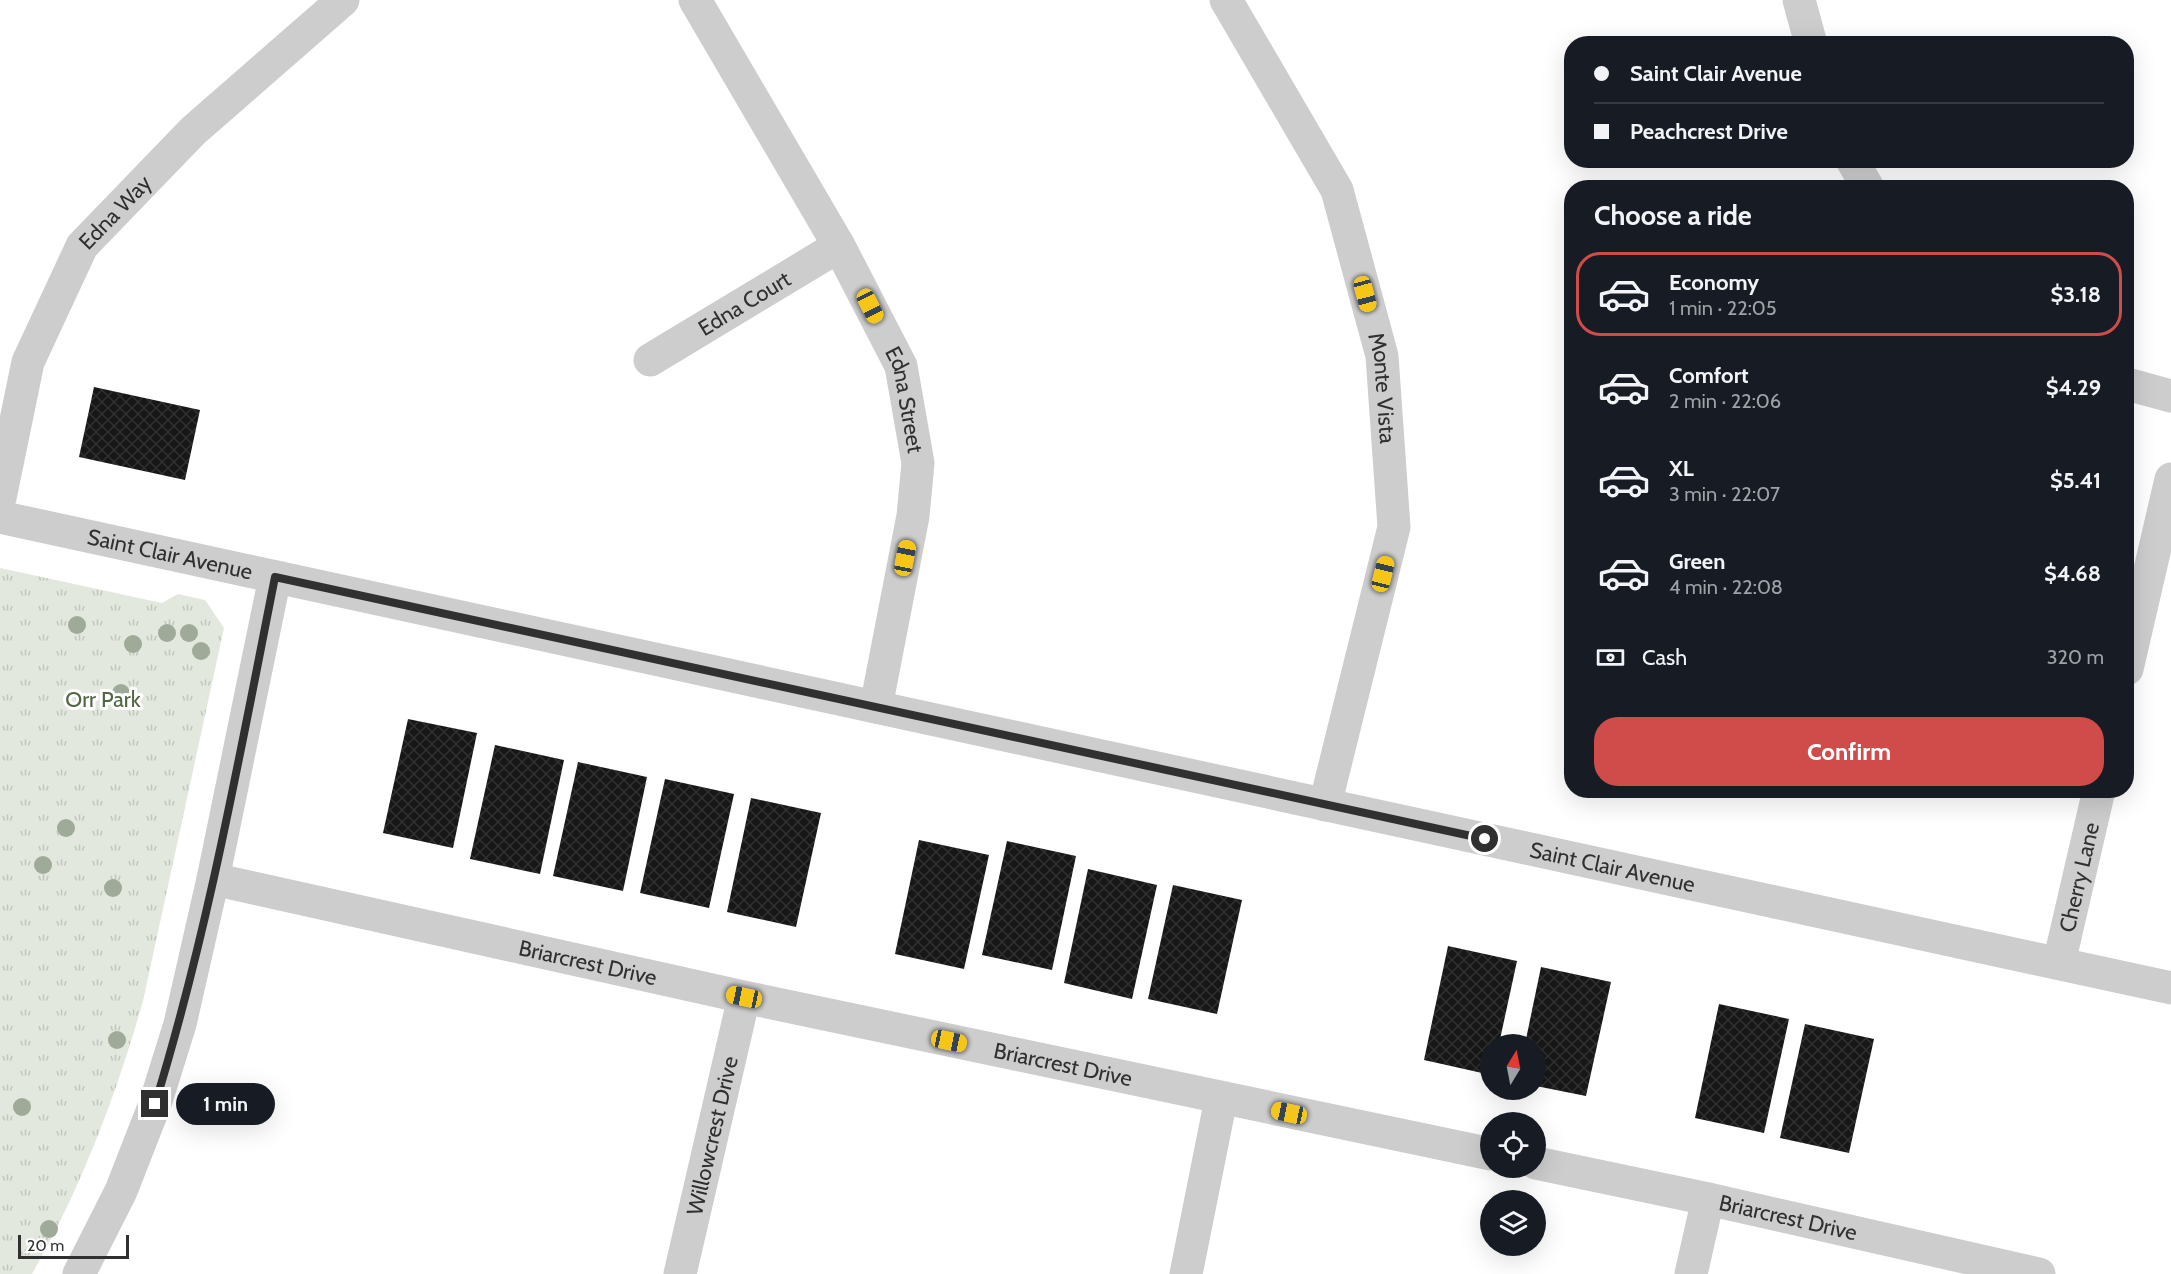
<!DOCTYPE html>
<html lang="en">
<head>
<meta charset="utf-8">
<style>
	body { margin:0; font-family:Cabin,sans-serif; background:#20242c; color:#f1f3f6; height:100vh; display:flex; flex-direction:column; font-size:22px; white-space:nowrap }
	* { box-sizing:border-box; margin:0 }
	p { font-size:20px; color:#9ea1a6 }
	.icon { flex:none; width:33px; height:33px; fill:none; stroke:currentColor; stroke-width:2; stroke-linecap:round; stroke-linejoin:round }
	.map { position:relative; flex:1; overflow:hidden }
	.side { position:absolute; left:1564px; top:180px; width:570px; height:618px; display:flex; flex-direction:column; background:#171b24; border-radius:24px; box-shadow:0 6px 24px #0002 }
	.side>* { flex:none }
	.hud { position:absolute; left:1564px; top:36px; width:570px; height:132px; border-radius:24px; box-shadow:0 6px 24px #0002; display:grid; align-content:center; height:132px; padding:0 30px; background:#171b24 }
	.needle { width:39px; rotate:10deg }
	.fabs { position:absolute; left:1480px; top:1034px; display:grid; gap:12px }
	.fabs a { display:grid; place-items:center; width:66px; height:66px; border-radius:50%; background:#171b24; box-shadow:0 6px 24px #0002; font-size:30px }
	.scale { position:absolute; left:18px; bottom:15px; width:111px; box-sizing:border-box; padding-left:6px; border:3px solid #303030; border-top:0; font-size:16px; line-height:21px; white-space:nowrap; color:#303030; -webkit-text-stroke:4px #fff; paint-order:stroke }
	.end { position:absolute; width:27px; height:27px; margin:-14px; border:8px solid #303030; background:#fff; box-shadow:0 0 0 3px #fff }
	.from { border-radius:50% }
	.bubble { position:absolute; height:42px; border-radius:21px; background:#171b24; box-shadow:0 6px 24px #0002; font-size:20px; font-weight:700; line-height:42px; text-align:center }
	.car { position:absolute; width:18px; height:36px; margin:-18px -9px; border-radius:8px; box-shadow:0 0 4px 2px #0007; background:linear-gradient(#f5c518 24%,#345 0 40%,#f5c518 0 76%,#345 0 86%,#f5c518 0) }
	.hud b { display:flex; align-items:center; gap:21px; height:57px; font-size:22px }
	.hud b+b { border-top:2px solid #363941 }
	.hud i { width:15px; height:15px; background:#f1f3f6 }
	ul { padding:0; list-style:none }
	li { display:flex; align-items:center; gap:18px; height:84px; margin:0 12px 9px; padding:0 18px; border:3px solid transparent; border-radius:24px }
	li div { flex:1 }
	li b { display:block; font-size:22px }
	li em { font-style:normal; font-weight:700 }
	li.active { border-color:#d04c4a }
	li>.icon { width:54px; height:54px; stroke-width:1.5 }
	h2 { padding:0 30px; font-size:27px; line-height:72px }
	.pay { display:flex; align-items:center; gap:15px; height:66px; padding:0 30px; font-size:22px }
	.pay p { margin-inline-start:auto }
	.action { display:flex; gap:12px; margin-top:auto; padding:12px 30px }
	.action a { flex:1; height:69px; border-radius:24px; background:#d04c4a; color:#fff; font-size:24px; font-weight:700; line-height:69px; text-align:center }
	.map>svg:first-child { display:block }
	.park { fill:url(#park-tufts) }
	.building { fill:url(#building-cross-hatch) }
	.lines { fill:none; stroke-linecap:round; stroke-linejoin:round }
	.minor { stroke:#cdcdcd; stroke-width:33 }
	.tree { fill:#9fab98 }
	.route { stroke:#303030; stroke-width:8 }
	.labels { text-anchor:middle; stroke-width:6; stroke-linejoin:round; paint-order:stroke }
	.street-label { font-size:22px; fill:#303030; stroke:#fff }
	.park-label { font-size:22px; fill:#516743; stroke:#fff }
</style>
</head>
<body>
<div class="map">
<svg width="2171" height="1274" viewBox="0 0 2171 1274">
	<defs>
		<pattern id="park-tufts" width="24" height="20" patternUnits="userSpaceOnUse" patternTransform="scale(1.5)"><rect width="24" height="20" fill="#e2e8dd"/><path d="M3 7l-1-3M5 7V3M7 7l1-3M15 17l-1-3M17 17v-4M19 17l1-3" fill="none" stroke="#c2c7be"/></pattern>
		<pattern id="building-cross-hatch" width="8" height="8" patternUnits="userSpaceOnUse" patternTransform="scale(1.5)"><rect width="8" height="8" fill="#171717"/><path d="M0 0l8 8M0 8l8-8" fill="none" stroke="#303030"/></pattern>
	</defs>
	<rect width="100%" height="100%" fill="#fff"/>
	<path class="park" d="M0 568 162 603 178 594 205 600 224 628 143 1001C116 1096 81 1188 32 1274H0Z"/>
	<path class="building" d="M94 387 200 410 185 480 79 457Z
		M408 719 477 733 453 848 383 833Z
		M495 745 564 760 540 874 470 859Z
		M578 762 647 777 623 891 553 876Z
		M665 779 734 794 709 908 640 893Z
		M751 798 821 813 796 927 727 912Z
		M919 840 989 855 964 969 895 954Z
		M1007 841 1076 856 1052 970 982 955Z
		M1088 869 1157 885 1132 999 1064 983Z
		M1173 885 1242 900 1217 1014 1148 999Z
		M1448 946 1517 961 1499 1044H1491V1075L1424 1060Z
		M1541 967 1611 982 1586 1096 1536 1086V1044H1525Z
		M1719 1004 1789 1019 1764 1133 1695 1118Z
		M1805 1024 1874 1039 1849 1153 1780 1138Z"/>
	<g class="lines">
		<g class="minor">
			<path id="s1" d="M695 0 839 246 901 366 918 463 913 516 876 707"/>
			<path id="s2" d="M1226 0 1337 190 1382 356 1394 527 1325 805"/>
			<path d="M1799 0 1811 44"/>
			<path d="M1852 160 1868 188"/>
			<path id="s3" d="M650 360 839 246"/>
			<path d="M2127 384 2171 396"/>
			<path id="s4" d="M0 498 28 362 82 246 193 131 343 0"/>
			<path id="s5" d="M0 517 2171 988"/>
			<path d="M2127 669 2171 479"/>
			<path id="s6" d="M213 879 744 997 1491 1154"/>
			<path id="s7" d="M2059 963 2099 790"/>
			<path id="s8" d="M1536 1163 1708 1199 2039 1274"/>
			<path d="M79 1274 121 1191 155 1104 180 1024 213 879 275 577"/>
			<path id="s9" d="M680 1274 744 997"/>
			<path d="M1186 1274 1221 1099"/>
			<path d="M1691 1274 1708 1199"/>
		</g>
	</g>
	<g class="tree">
		<circle cx="77" cy="625" r="9"/>
		<circle cx="167" cy="633" r="9"/>
		<circle cx="189" cy="633" r="9"/>
		<circle cx="133" cy="644" r="9"/>
		<circle cx="201" cy="651" r="9"/>
		<circle cx="121" cy="693" r="9"/>
		<circle cx="66" cy="828" r="9"/>
		<circle cx="43" cy="865" r="9"/>
		<circle cx="113" cy="888" r="9"/>
		<circle cx="117" cy="1040" r="9"/>
		<circle cx="22" cy="1107" r="9"/>
		<circle cx="49" cy="1229" r="9"/>
	</g>
	<g class="lines">
		<path class="route" d="M155 1104C208 932 240 753 275 577L1485 839"/>
	</g>
	<g class="labels">
		<g class="street-label">
			<text dy="8" stroke="none"><textPath href="#s4" startOffset="314">Edna Way</textPath></text>
			<text dy="8" stroke="none"><textPath href="#s3" startOffset="110">Edna Court</textPath></text>
			<text dy="8" stroke="none"><textPath href="#s2" startOffset="424">Monte Vista</textPath></text>
			<text dy="8" stroke="none"><textPath href="#s1" startOffset="454">Edna Street</textPath></text>
			<text dy="8" stroke="none"><textPath href="#s5" startOffset="174">Saint Clair Avenue</textPath></text>
			<text dy="8" stroke="none"><textPath href="#s5" startOffset="1650">Saint Clair Avenue</textPath></text>
			<text dy="8" stroke="none"><textPath href="#s7" startOffset="88">Cherry Lane</textPath></text>
			<text dy="8" stroke="none"><textPath href="#s6" startOffset="384">Briarcrest Drive</textPath></text>
			<text dy="8" stroke="none"><textPath href="#s6" startOffset="870">Briarcrest Drive</textPath></text>
			<text dy="8" stroke="none"><textPath href="#s9" startOffset="142">Willowcrest Drive</textPath></text>
			<text dy="8" stroke="none"><textPath href="#s8" startOffset="258">Briarcrest Drive</textPath></text>
		</g>
		<g class="park-label">
			<text x="103" y="707">Orr Park</text>
		</g>
	</g>
</svg>
<div class="fabs">
<a><svg class="needle" viewBox="-14 -14 28 28"><path d="M0-13l5 13h-10z" fill="#e53935"/><path d="M0 13l5-13h-10z" fill="#9ea1a6"/></svg></a>
<a><svg class="icon" aria-label="locate" viewBox="0 0 24 24"><circle cx="12" cy="12" r="6"/><path d="M12 2v4M12 18v4M2 12h4M18 12h4"/></svg></a>
<a><svg class="icon" aria-label="layers" viewBox="0 0 24 24"><path d="M12 4l9 5-9 5-9-5zM3 14l9 5 9-5"/></svg></a>
</div>
<div class="scale">20 m</div>
<i class="end from" style="left:1485px;top:839px"></i>
<i class="end" style="left:155px;top:1104px"></i>
<div class="bubble" style="left:176px;top:1083px;width:99px">1 min</div>
<i class="car" style="left:1365px;top:294px;rotate:165deg"></i>
<i class="car" style="left:870px;top:306px;rotate:153deg"></i>
<i class="car" style="left:905px;top:558px;rotate:11deg"></i>
<i class="car" style="left:1383px;top:574px;rotate:14deg"></i>
<i class="car" style="left:744px;top:997px;rotate:282deg"></i>
<i class="car" style="left:949px;top:1041px;rotate:102deg"></i>
<i class="car" style="left:1289px;top:1113px;rotate:282deg"></i>
<div class="hud">
<b><i class="from"></i>Saint Clair Avenue</b>
<b><i></i>Peachcrest Drive</b>
</div>
<section class="side">
<h2>Choose a ride</h2>
<ul>
<li class="active"><svg class="icon" aria-label="car" viewBox="0 0 24 24"><path d="M5 17H2v-5l4-1 3-4h7l3 4 3 1v5h-3M9 17h6M6 11h13"/><circle cx="7" cy="17" r="2"/><circle cx="17" cy="17" r="2"/></svg><div><b>Economy</b><p>1 min · 22:05</p></div><em>$3.18</em></li>
<li><svg class="icon" aria-label="car" viewBox="0 0 24 24"><path d="M5 17H2v-5l4-1 3-4h7l3 4 3 1v5h-3M9 17h6M6 11h13"/><circle cx="7" cy="17" r="2"/><circle cx="17" cy="17" r="2"/></svg><div><b>Comfort</b><p>2 min · 22:06</p></div><em>$4.29</em></li>
<li><svg class="icon" aria-label="car" viewBox="0 0 24 24"><path d="M5 17H2v-5l4-1 3-4h7l3 4 3 1v5h-3M9 17h6M6 11h13"/><circle cx="7" cy="17" r="2"/><circle cx="17" cy="17" r="2"/></svg><div><b>XL</b><p>3 min · 22:07</p></div><em>$5.41</em></li>
<li><svg class="icon" aria-label="car" viewBox="0 0 24 24"><path d="M5 17H2v-5l4-1 3-4h7l3 4 3 1v5h-3M9 17h6M6 11h13"/><circle cx="7" cy="17" r="2"/><circle cx="17" cy="17" r="2"/></svg><div><b>Green</b><p>4 min · 22:08</p></div><em>$4.68</em></li>
</ul>
<div class="pay"><svg class="icon" aria-label="cash" viewBox="0 0 24 24"><path d="M3 7h18v10H3z"/><circle cx="12" cy="12" r="2"/></svg>Cash<p>320 m</p></div>
<div class="action"><a>Confirm</a></div>
</section>
</div>
</body>
</html>
